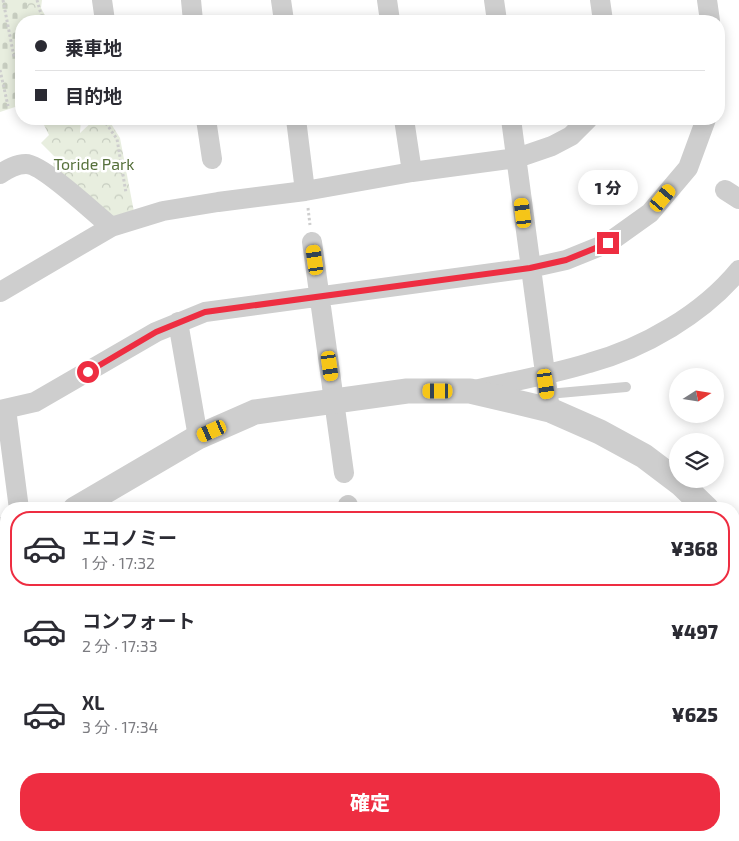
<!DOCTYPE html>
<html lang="ja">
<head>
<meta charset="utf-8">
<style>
	body { margin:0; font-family:"Exo 2","Noto Sans JP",sans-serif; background:#f2f2f3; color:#2b2b33; height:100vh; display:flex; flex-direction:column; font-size:19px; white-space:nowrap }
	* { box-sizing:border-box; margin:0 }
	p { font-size:16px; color:#7c7c81 }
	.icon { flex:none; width:28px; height:28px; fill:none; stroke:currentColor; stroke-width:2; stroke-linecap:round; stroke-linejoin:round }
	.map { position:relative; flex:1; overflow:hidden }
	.side { position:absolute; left:0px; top:502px; width:740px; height:339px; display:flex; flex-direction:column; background:#fff; border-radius:20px 20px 0 0; box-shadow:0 2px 12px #0003 }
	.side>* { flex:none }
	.banner { position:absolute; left:15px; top:15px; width:710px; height:110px; border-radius:20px; box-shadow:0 2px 12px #0003; display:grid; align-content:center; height:110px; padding:0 20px; background:#fff }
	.needle { width:32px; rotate:78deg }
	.fabs { position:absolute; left:669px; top:368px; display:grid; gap:10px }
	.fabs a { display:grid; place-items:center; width:55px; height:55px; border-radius:50%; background:#fff; box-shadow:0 2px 12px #0003; font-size:25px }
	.end { position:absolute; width:22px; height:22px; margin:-11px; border:6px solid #ee2d41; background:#fff; box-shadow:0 0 0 2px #fff }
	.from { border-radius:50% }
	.bubble { position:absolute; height:35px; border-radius:18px; background:#fff; box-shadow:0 2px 12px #0003; font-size:16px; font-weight:800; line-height:35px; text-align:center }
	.car { position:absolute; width:15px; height:30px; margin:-15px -8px; border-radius:6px; box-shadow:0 0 4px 1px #0007; background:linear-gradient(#f5c518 24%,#345 0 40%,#f5c518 0 76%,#345 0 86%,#f5c518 0) }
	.banner b { display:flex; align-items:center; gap:18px; height:48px; font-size:19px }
	.banner b+b { border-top:1px solid #e1e1e2 }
	.banner i { width:12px; height:12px; background:#2b2b33 }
	ul { padding:9px 0 0; list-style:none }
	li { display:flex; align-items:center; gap:15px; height:75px; margin:0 10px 8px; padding:0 10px; border:2px solid transparent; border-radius:20px }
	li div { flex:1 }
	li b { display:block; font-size:19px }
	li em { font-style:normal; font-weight:800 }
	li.on { border-color:#ee2d41 }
	li>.icon { width:45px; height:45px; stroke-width:1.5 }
	.button { display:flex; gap:10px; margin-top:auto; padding:10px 20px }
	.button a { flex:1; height:58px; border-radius:20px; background:#ee2d41; color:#fff; font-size:20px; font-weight:800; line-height:58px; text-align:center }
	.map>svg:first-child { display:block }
	.forest { fill:url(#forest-crowns) }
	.cemetery { fill:url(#cemetery-stones) }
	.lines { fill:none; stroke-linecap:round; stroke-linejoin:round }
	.path { stroke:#cecece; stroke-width:3; stroke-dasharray:2.5 2.5; stroke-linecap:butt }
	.service { stroke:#cecece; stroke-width:10 }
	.minor { stroke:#cecece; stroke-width:20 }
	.tertiary { stroke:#cecece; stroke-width:25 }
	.route { stroke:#ee2d41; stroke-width:6 }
	.labels { text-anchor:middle; stroke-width:5; stroke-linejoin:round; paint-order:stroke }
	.park-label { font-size:16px; fill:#56703b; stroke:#fff }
</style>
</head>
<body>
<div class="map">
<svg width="739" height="841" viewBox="0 0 739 841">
	<defs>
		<pattern id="forest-crowns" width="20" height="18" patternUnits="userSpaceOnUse" patternTransform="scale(1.25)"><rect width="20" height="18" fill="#e8eedf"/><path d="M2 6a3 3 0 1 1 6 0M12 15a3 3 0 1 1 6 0" fill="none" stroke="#c7cdc0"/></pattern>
		<pattern id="cemetery-stones" width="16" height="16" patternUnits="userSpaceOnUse" patternTransform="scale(1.25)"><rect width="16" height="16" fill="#e8eedf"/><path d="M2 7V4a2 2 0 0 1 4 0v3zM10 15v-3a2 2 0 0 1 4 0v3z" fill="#c7cdc0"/></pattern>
	</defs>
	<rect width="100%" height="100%" fill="#fff"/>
	<path class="forest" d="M26 0H42L41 8 48 21H25Z
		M41 119H81L80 133 95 119H108L120 138 134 212 111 218 54 171 53 159 55 157 41 143 49 135Z
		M739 570V642L734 637V576Z"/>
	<path class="cemetery" d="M0 0H27V21H21V105L0 112Z"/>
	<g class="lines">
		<path class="path" d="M3 0 14 57
			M37 0 43 21
			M0 70 8 106
			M103 119 117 139 126 193
			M308 208 310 225"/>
		<path class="service" d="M548 394 626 387"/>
		<path class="minor" d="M102 0 105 21
			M191 0 193 21
			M281 0 284 21
			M387 0 390 21
			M494 0 497 21
			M600 0 603 21
			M707 0 710 21
			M206 119 212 159
			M296 119 305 191
			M404 119 412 172
			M511 119 550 410
			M0 174C8 169 16 164 26 164 42 164 96 214 111 227
			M725 190 739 199
			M312 242 344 473
			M0 292 111 227 163 211 218 202 305 191 412 172 517 158 552 146 571 136 588 119
			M178 322 198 437
			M470 391C509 382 550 375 589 363 644 348 703 314 739 270
			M6 409 19 509
			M0 410 35 402 156 332 205 312 530 268 566 260 608 243 650 213 688 168 706 119
			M348 505 349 509
			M0 527 6 530
			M734 735 739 739
			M0 806 6 809
			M81 835 98 841
			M528 835 535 841
			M686 835 692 841
			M30 841 33 835
			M159 841 161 835
			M272 841 277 835
			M414 841 420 835"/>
		<path class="tertiary" d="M75 509 198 437 255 412 407 391H470L550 410 600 432 644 456 681 484 707 509
			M734 531 739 536
			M0 554 6 550
			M0 680 6 682
			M369 835 376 841"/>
	</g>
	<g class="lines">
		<path class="route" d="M88 372 156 332 205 312 530 268 566 260 608 243"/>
	</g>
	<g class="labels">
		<g class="park-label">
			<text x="94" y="170">Toride Park</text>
		</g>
	</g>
</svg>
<div class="fabs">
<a><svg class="needle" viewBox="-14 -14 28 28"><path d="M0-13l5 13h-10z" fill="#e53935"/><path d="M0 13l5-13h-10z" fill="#7c7c81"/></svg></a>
<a><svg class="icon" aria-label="layers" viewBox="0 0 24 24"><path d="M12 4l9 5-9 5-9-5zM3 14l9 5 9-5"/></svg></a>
</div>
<i class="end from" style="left:88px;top:372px"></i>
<i class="end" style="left:608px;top:243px"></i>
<div class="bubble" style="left:578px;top:170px;width:60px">1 分</div>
<i class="car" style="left:663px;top:198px;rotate:40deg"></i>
<i class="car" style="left:523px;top:213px;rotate:353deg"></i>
<i class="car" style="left:315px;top:260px;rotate:352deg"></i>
<i class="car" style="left:330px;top:366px;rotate:172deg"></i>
<i class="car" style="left:546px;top:384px;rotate:172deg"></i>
<i class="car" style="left:438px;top:391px;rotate:270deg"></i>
<i class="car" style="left:212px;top:431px;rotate:246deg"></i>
<div class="banner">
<b><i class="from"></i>乗車地</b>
<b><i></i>目的地</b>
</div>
<section class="side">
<ul>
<li class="on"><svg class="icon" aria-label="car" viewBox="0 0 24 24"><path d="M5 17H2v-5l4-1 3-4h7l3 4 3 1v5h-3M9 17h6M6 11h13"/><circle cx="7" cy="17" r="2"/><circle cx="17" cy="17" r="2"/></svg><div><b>エコノミー</b><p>1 分 · 17:32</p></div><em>¥368</em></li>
<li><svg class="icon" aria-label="car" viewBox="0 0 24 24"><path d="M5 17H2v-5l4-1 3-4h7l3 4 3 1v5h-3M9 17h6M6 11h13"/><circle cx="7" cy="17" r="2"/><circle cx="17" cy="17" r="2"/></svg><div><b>コンフォート</b><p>2 分 · 17:33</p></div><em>¥497</em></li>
<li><svg class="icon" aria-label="car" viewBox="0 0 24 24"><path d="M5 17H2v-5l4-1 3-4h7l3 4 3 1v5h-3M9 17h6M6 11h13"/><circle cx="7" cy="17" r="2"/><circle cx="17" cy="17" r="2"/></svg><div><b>XL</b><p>3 分 · 17:34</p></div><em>¥625</em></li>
</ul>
<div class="button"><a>確定</a></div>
</section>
</div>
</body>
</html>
